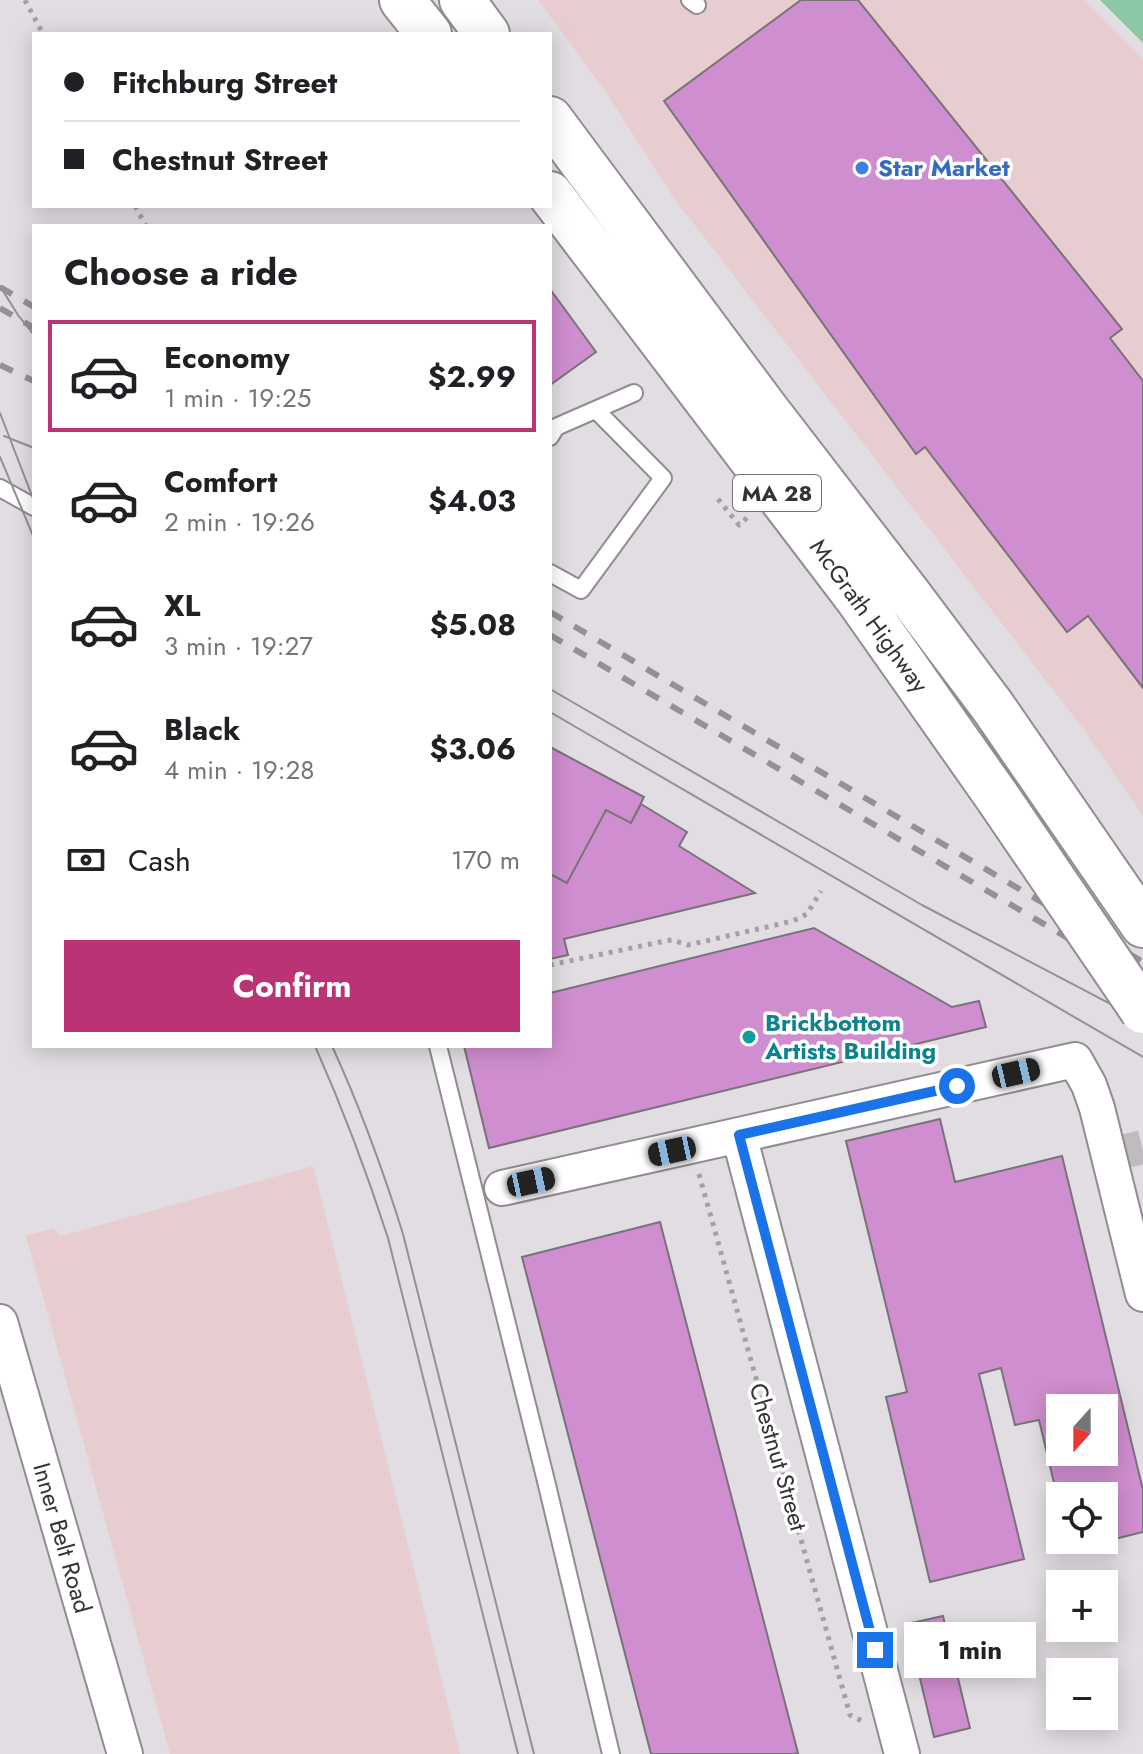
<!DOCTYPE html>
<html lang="en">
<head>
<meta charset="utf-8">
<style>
	body { margin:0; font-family:Jost,sans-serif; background:#f2f2f2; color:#202124; height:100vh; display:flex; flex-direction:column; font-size:30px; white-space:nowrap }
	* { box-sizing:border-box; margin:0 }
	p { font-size:26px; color:#757577 }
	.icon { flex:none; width:44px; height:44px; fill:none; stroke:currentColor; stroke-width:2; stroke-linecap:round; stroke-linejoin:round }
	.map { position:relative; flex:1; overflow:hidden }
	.drawer { position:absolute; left:32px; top:224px; width:520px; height:824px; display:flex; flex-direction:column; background:#fff; border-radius:0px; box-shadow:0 4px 20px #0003 }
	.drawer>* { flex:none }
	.top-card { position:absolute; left:32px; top:32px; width:520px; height:176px; border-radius:0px; box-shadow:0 4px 20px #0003; display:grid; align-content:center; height:176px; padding:0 32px; background:#fff }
	.needle { width:52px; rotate:201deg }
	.fabs { position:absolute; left:1046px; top:1394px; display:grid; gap:16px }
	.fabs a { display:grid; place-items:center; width:72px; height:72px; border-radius:0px; background:#fff; box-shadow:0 4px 20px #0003; font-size:40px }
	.end { position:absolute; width:36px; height:36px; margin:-18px; border:10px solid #1a73e8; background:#fff; box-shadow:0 0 0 4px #fff }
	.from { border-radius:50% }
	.bubble { position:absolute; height:56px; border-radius:0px; background:#fff; box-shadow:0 4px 20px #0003; font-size:26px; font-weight:700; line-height:56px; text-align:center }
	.car { position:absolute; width:24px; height:48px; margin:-24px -12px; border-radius:10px; box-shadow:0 0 6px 2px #0007; background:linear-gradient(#222 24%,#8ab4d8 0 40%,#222 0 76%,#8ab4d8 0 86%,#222 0) }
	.top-card b { display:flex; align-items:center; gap:28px; height:76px; font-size:30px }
	.top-card b+b { border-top:2px solid #e0e0e0 }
	.top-card i { width:20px; height:20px; background:#202124 }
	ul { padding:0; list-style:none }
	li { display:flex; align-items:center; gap:24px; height:112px; margin:0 16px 12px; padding:0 16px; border:4px solid transparent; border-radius:0px }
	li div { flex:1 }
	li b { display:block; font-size:30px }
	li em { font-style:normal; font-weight:700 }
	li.active { border-color:#ba3374 }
	li>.icon { width:72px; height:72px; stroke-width:1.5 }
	h2 { padding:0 32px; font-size:36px; line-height:96px }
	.pay { display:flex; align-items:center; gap:20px; height:88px; padding:0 32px; font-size:30px }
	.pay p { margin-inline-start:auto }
	.cta { display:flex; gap:16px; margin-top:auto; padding:16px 32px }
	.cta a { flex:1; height:92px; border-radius:0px; background:#ba3374; color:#fff; font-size:32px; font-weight:700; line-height:92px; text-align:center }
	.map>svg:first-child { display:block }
	.commercial { fill:#e8cdd0 }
	.green { fill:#8ac8a6 }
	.building { fill:#cf8ecf; stroke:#787378; stroke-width:2; fill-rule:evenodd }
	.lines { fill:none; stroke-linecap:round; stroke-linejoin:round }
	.minor-tunnel { stroke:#bfbbbf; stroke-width:34; stroke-dasharray:34 17; stroke-linecap:butt }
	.service-casing { stroke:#918c91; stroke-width:20 }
	.minor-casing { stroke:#918c91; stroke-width:38 }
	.trunk-casing { stroke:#918c91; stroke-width:48 }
	.path { stroke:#a4a0a4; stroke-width:5; stroke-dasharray:4 6; stroke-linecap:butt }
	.service { stroke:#fff; stroke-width:16 }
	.minor { stroke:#fff; stroke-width:34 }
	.trunk { stroke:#fff; stroke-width:44 }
	.tram { stroke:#949094; stroke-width:2 }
	.rail { stroke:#949094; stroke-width:6; stroke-dasharray:14 14; stroke-linecap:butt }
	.trunk-bridge-casing { stroke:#918c91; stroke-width:48; stroke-linecap:butt }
	.trunk-bridge { stroke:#fff; stroke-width:44 }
	.route { stroke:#1a73e8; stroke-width:10 }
	.shop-dot { fill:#3f7fe0; stroke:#fff; stroke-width:3 }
	.culture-dot { fill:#0f9aa8; stroke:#fff; stroke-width:3 }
	.labels { text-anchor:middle; stroke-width:7; stroke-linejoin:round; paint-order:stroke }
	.shield { fill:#fff; stroke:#717072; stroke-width:2 }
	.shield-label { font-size:22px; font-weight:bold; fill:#343235 }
	.shop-label { font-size:24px; font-weight:bold; fill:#366cbe; stroke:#fff; text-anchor:start }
	.street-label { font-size:24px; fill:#343235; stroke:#fff }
	.culture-label { font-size:24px; font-weight:bold; fill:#0d838f; stroke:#fff; text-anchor:start }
</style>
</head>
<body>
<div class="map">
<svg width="1143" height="1754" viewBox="0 0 1143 1754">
	<rect width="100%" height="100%" fill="#e2dde2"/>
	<path class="commercial" d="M538 0H1083L1143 60V816L1084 730 673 197 604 89Z
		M313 1166 460 1754H170L26 1236 53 1228 61 1236Z"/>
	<path class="green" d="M1100 0H1143V43Z"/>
	<path class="building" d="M801 0H858L1122 329 1110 338 1143 381V688L1088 616 1067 632 925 447 916 454 664 101Z
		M550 289 596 352 550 385Z
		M550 747 644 797 631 823 606 810 567 883 550 874Z
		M641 804 687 832 679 846 755 893 564 939 568 955 550 959V874L567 883 606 810 631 823Z
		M814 928 952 1007 979 1001 986 1027 489 1148 464 1046H550V993Z
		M940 1119 955 1182 1062 1156 1143 1490V1532L1070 1550 1068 1540H1104V1496H1060V1508L1039 1420 1015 1425 1001 1368 979 1374 1024 1559 930 1582 886 1397 907 1392 846 1141ZM1060 1408H1104V1452H1060Z
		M660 1222 798 1753 794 1754H651L522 1257Z
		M943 1616 970 1728 934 1737 907 1624Z"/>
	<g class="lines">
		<path class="minor-tunnel" d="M1109 1155 1143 1147"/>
		<g class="service-casing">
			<path id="service" d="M690 0 697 5
				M550 437 556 427 634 393
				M0 488 34 507
				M550 573 581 590 663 478 596 410
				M438 1046 547 1485 611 1754"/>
		</g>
		<g class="minor-casing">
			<path id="minor" d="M739 1135 902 1754
				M502 1188 1075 1060 1089 1085 1097 1108 1143 1294
				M0 1322 125 1754"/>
		</g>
		<g class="trunk-casing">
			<path id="trunk" d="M402 0 429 34
				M462 0 487 34
				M550 119 765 408 909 595 993 707 1143 925
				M550 194 858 599 998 798"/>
		</g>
		<path class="path" d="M25 0 43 34
			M135 206 146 226
			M718 499 739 525 749 516
			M550 965 665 941 672 940 688 945 793 921 807 914 821 891
			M699 1174 850 1715 862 1721"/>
		<use href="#service" class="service"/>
		<use href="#minor" class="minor"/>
		<use href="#trunk" class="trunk"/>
		<path class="tram" d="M0 286 18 315 34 335
			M0 413 34 501
			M4 436 34 448
			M0 457 34 538
			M550 689 922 905 1143 1021
			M550 712 1143 1057
			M315 1046C343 1109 367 1173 388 1238L518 1754
			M332 1046C360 1107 383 1170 403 1234L534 1754"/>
		<path class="rail" d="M0 287 34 307
			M0 308 34 328
			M0 365 34 381
			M550 612 1143 962
			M550 635 1143 982"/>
		<g class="trunk-bridge-casing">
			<path id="trunk-bridge" d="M998 798 1143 1011"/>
		</g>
		<use href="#trunk-bridge" class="trunk-bridge"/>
	</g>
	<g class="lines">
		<path class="route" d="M875 1650 739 1135 957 1086"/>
	</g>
	<circle class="shop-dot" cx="862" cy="168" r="8"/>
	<circle class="culture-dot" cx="749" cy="1037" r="8"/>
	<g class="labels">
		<rect class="shield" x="733" y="475" width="88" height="36" rx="6"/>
		<g class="shield-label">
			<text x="777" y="501">MA 28</text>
		</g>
		<g class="shop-label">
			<text x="878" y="176">Star Market</text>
		</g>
		<g class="street-label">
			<text transform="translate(869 616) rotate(54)" y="8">McGrath Highway</text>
			<text transform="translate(778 1457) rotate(74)" y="8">Chestnut Street</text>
			<text transform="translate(62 1538) rotate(74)" y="8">Inner Belt Road</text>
		</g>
		<g class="culture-label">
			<text x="765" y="1031">Brickbottom<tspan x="765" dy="28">Artists Building</tspan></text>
		</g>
	</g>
</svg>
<div class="fabs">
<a><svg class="needle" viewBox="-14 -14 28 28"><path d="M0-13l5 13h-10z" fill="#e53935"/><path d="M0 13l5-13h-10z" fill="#757577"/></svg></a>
<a><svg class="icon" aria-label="locate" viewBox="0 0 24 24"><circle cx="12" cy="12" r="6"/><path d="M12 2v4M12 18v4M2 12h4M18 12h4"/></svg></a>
<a>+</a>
<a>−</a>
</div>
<i class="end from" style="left:957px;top:1086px"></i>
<i class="end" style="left:875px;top:1650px"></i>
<div class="bubble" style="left:904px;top:1622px;width:132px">1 min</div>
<i class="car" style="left:1016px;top:1073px;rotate:77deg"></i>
<i class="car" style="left:672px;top:1151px;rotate:258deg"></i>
<i class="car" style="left:531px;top:1182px;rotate:78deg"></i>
<div class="top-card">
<b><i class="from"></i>Fitchburg Street</b>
<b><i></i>Chestnut Street</b>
</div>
<section class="drawer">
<h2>Choose a ride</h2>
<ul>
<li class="active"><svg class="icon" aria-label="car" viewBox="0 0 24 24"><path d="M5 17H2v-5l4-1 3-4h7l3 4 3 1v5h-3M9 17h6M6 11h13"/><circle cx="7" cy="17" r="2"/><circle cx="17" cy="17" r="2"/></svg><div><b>Economy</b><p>1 min · 19:25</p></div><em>$2.99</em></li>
<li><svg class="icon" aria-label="car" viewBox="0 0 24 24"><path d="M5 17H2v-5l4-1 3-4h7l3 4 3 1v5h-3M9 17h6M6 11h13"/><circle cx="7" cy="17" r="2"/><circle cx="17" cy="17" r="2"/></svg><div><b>Comfort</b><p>2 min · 19:26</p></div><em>$4.03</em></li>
<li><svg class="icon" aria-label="car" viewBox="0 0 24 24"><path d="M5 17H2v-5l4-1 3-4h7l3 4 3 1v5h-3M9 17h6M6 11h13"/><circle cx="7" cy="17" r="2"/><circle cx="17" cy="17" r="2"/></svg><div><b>XL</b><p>3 min · 19:27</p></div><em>$5.08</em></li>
<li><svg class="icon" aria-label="car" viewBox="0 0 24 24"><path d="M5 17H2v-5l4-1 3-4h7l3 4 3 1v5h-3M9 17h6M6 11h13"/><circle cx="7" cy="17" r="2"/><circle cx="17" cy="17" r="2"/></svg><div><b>Black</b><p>4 min · 19:28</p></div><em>$3.06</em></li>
</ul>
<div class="pay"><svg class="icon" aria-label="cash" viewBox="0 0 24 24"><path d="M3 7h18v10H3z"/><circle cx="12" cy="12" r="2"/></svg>Cash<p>170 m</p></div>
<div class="cta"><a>Confirm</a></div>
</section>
</div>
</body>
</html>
